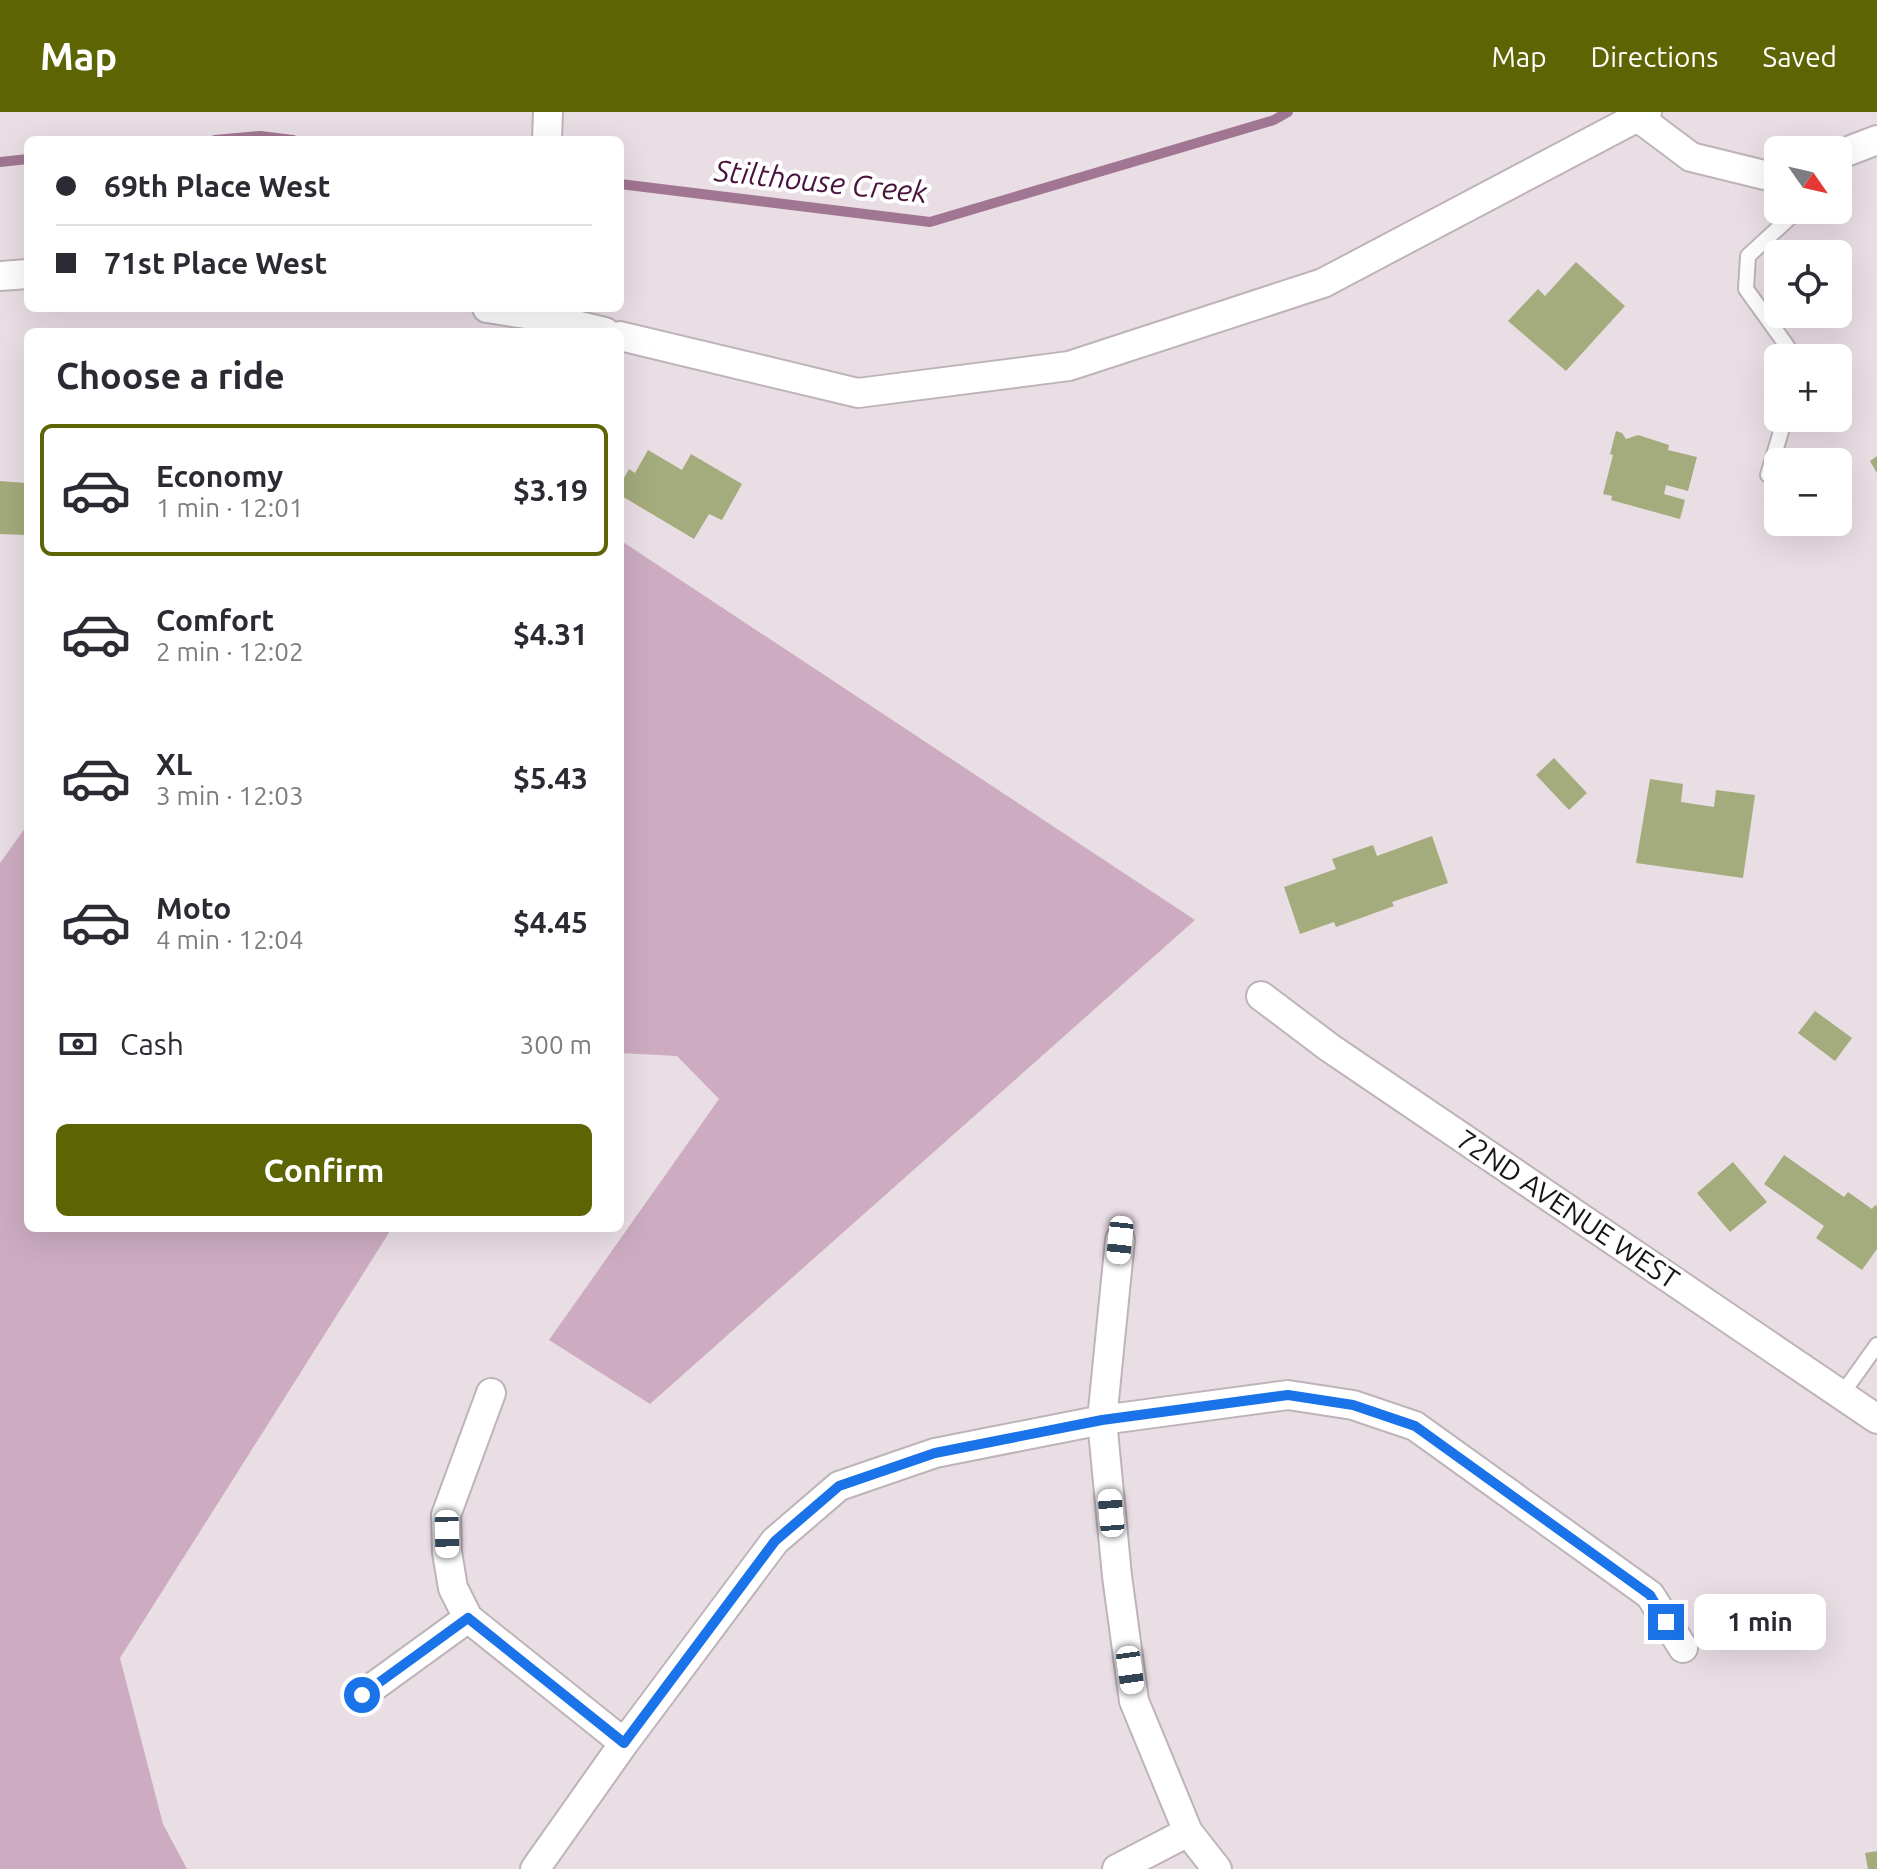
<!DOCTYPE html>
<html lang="en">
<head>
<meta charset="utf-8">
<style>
	body { margin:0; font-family:Ubuntu,sans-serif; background:#f2f2f3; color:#2b2b33; height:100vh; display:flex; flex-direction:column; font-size:30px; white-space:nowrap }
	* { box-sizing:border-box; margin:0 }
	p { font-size:26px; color:#7c7c81 }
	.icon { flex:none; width:44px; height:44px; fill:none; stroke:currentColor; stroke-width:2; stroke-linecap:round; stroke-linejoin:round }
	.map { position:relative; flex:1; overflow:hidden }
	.details { position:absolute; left:24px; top:216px; width:600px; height:904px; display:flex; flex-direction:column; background:#fff; border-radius:12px; box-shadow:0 8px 32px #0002 }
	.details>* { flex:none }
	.top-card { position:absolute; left:24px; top:24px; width:600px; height:176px; border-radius:12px; box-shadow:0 8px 32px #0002; display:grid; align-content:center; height:176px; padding:0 32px; background:#fff }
	.needle { width:52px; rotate:124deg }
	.tools { position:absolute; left:1764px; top:24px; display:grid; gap:16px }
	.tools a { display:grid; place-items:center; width:88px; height:88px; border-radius:12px; background:#fff; box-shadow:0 8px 32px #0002; font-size:40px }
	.end { position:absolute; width:36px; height:36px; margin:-18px; border:10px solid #1a73e8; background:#fff; box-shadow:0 0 0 4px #fff }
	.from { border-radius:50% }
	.bubble { position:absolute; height:56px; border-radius:12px; background:#fff; box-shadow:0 8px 32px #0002; font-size:26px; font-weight:700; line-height:56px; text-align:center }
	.car { position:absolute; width:24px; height:48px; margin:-24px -12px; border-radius:10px; box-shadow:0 0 6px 2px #0007; background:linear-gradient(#fff 24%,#345 0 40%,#fff 0 76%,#345 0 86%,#fff 0) }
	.top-card b { display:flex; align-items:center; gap:28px; height:76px; font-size:30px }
	.top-card b+b { border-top:2px solid #e1e1e2 }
	.top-card i { width:20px; height:20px; background:#2b2b33 }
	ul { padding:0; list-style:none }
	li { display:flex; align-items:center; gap:24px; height:132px; margin:0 16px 12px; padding:0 16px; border:4px solid transparent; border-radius:12px }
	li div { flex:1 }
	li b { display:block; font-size:30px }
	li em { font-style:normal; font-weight:700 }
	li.active { border-color:#5c6403 }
	li>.icon { width:72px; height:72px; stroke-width:1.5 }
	h2 { padding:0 32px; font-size:36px; line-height:96px }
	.pay { display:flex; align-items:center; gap:20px; height:88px; padding:0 32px; font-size:30px }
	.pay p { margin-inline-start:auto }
	.button { display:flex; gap:16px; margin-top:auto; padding:16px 32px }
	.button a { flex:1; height:92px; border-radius:12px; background:#5c6403; color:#fff; font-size:32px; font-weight:700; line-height:92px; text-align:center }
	header { display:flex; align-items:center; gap:48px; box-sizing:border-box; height:112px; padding:0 40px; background:#5c6403; color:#fff }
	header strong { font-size:38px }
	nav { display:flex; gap:44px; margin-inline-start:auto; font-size:28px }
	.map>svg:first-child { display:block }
	.green { fill:#cdacc1 }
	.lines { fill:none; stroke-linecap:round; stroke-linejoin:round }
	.stream { stroke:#a17692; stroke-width:10 }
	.building { fill:#a4ab7c }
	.lane-casing { stroke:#bfb3ba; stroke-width:18 }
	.street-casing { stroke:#bfb3ba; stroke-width:32 }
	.lane { stroke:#fff; stroke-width:14 }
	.street { stroke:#fff; stroke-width:28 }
	.route { stroke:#1a73e8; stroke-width:10 }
	.labels { text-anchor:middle; stroke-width:8; stroke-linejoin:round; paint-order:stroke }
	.street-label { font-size:28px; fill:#191417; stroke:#fff }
	.water-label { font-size:30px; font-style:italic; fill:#49133b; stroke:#fff }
</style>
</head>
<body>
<header>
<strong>Map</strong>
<nav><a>Map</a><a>Directions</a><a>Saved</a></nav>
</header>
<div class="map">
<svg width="1877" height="1757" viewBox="0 0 1877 1757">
	<rect width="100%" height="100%" fill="#eadee5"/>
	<path class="green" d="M620 428 1195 808 650 1292 549 1228 719 987 677 944 620 941Z
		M28 712V1116H392L120 1546 163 1712 187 1757H0V751Z"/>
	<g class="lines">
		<path class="stream" d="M215 28 260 24 293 28
			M0 50 28 47
			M620 72 930 110 1274 8 1288 0"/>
	</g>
	<path class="building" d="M1576 150 1625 194 1566 259 1508 209 1538 177 1545 184Z
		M1616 319 1622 321 1626 327 1638 323 1669 333 1668 338 1697 345 1688 379 1666 373 1664 382 1685 388 1680 407 1611 388 1612 384 1603 382 1613 343 1610 342Z
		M648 338 682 358 691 342 742 372 722 408 709 402 694 427 620 383V373L629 357 635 361Z
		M1877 344V361L1870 349Z
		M0 369 26 371 27 423 0 422Z
		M1554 646 1587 681 1569 698 1536 663Z
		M1650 667 1683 672 1681 690 1714 695 1716 678 1755 683 1743 766 1636 751Z
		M1432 724 1448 771 1392 790 1394 794 1336 815 1334 810 1300 822 1284 775 1336 757 1332 747 1373 733 1377 744Z
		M1815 899 1852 926 1835 949 1798 921Z
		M1784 1043 1844 1085 1848 1080 1872 1097 1875 1093 1877 1094V1137L1862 1158 1816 1126 1824 1114 1764 1072Z
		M1733 1050 1767 1090 1730 1120 1697 1081Z
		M1877 1739V1757H1868L1865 1741Z"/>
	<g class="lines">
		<g class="lane-casing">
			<path id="lane" d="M1790 246 1787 234 1746 177 1748 144 1798 98
				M1768 363 1785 306
				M1842 1282 1877 1233"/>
		</g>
		<g class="street-casing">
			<path id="street" d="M1639 6 1691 45 1764 63 1778 60
				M547 28 548 0
				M1838 43 1877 28
				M0 164 28 162
				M487 196 539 204 605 220
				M620 224 858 281 1069 254 1323 171 1647 0
				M1261 884 1330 936 1877 1307
				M1120 1128 1102 1308 1117 1464 1134 1589 1188 1720 1217 1757
				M491 1281 446 1403 447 1440 453 1476 468 1506 624 1631
				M362 1583 468 1506
				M535 1757 624 1631 775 1429 839 1374 935 1341 1102 1308 1288 1283 1353 1293 1415 1314 1650 1483 1683 1536
				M1117 1757 1188 1720"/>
		</g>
		<use href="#lane" class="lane"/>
		<use href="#street" class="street"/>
	</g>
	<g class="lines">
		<path class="route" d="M362 1583 468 1506 624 1631 775 1429 839 1374 935 1341 1102 1308 1288 1283 1353 1293 1415 1314 1650 1483 1666 1510"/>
	</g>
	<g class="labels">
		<g class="street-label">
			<text transform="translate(1568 1097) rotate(34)" y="10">72ND AVENUE WEST</text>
		</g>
		<g class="water-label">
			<text transform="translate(821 70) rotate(6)" y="10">Stilthouse Creek</text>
		</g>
	</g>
</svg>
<div class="tools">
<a><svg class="needle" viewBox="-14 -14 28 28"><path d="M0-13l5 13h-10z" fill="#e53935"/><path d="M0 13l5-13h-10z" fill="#7c7c81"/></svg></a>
<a><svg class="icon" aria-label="locate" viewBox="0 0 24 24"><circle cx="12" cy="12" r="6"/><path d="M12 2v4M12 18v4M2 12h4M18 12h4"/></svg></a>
<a>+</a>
<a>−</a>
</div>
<i class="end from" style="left:362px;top:1583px"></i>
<i class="end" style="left:1666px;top:1510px"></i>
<div class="bubble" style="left:1694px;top:1482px;width:132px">1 min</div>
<i class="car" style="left:1120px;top:1128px;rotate:186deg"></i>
<i class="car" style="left:1111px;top:1401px;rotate:355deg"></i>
<i class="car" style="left:447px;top:1422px;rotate:179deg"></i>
<i class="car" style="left:1130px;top:1558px;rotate:172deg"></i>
<div class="top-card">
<b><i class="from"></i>69th Place West</b>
<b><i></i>71st Place West</b>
</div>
<section class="details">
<h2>Choose a ride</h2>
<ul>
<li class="active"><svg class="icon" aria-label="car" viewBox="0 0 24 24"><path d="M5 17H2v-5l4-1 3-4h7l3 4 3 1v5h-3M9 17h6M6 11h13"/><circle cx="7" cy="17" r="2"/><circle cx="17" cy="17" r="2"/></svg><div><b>Economy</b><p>1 min · 12:01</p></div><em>$3.19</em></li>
<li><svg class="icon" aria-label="car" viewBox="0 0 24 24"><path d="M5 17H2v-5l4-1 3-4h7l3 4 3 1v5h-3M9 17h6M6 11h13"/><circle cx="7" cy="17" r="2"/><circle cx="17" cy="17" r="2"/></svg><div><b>Comfort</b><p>2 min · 12:02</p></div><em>$4.31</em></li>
<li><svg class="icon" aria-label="car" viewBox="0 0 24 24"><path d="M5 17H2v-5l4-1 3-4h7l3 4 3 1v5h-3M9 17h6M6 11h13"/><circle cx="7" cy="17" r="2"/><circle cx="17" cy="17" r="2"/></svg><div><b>XL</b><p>3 min · 12:03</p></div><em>$5.43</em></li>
<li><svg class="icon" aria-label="car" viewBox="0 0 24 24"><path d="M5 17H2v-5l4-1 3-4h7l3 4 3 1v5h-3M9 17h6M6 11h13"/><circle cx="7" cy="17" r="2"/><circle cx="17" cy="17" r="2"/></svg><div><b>Moto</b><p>4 min · 12:04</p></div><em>$4.45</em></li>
</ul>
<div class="pay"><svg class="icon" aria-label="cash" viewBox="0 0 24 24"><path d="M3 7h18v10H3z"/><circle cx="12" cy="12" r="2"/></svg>Cash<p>300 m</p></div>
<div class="button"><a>Confirm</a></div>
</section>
</div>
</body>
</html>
